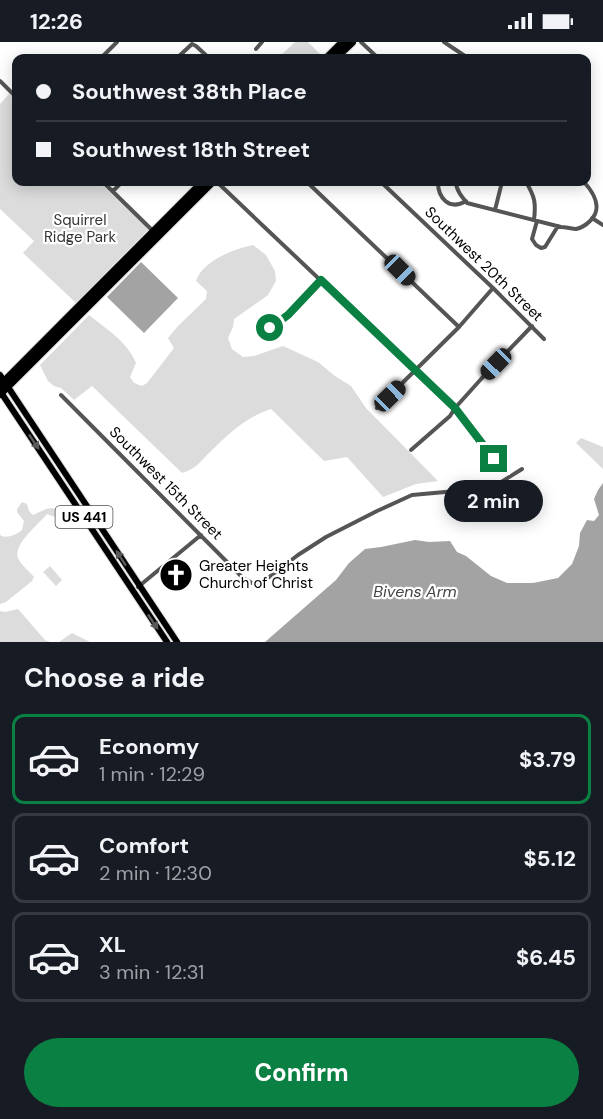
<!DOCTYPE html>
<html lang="en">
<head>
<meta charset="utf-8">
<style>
	body { margin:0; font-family:"DM Sans",sans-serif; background:#242831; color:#f1f3f6; height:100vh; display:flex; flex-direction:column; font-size:22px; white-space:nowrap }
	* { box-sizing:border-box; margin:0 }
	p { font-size:20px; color:#9ea1a6 }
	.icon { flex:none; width:33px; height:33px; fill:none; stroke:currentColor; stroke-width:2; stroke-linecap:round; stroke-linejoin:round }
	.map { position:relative; height:600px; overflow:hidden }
	.side { display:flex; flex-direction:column; background:#171b24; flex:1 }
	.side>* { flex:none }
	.top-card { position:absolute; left:12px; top:12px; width:579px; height:132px; border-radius:12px; box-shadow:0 3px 15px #0003; display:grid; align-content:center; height:132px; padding:0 24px; background:#171b24 }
	.end { position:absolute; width:27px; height:27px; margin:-14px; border:8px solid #0b8043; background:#fff; box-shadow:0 0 0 3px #fff }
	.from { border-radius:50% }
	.bubble { position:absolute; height:42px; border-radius:21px; background:#171b24; box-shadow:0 3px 15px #0003; font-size:20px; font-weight:700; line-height:42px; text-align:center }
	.car { position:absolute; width:18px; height:36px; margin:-18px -9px; border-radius:8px; box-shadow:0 0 4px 2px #0007; background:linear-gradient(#222 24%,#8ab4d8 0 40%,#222 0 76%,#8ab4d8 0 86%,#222 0) }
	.top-card b { display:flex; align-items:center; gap:21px; height:57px; font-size:22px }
	.top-card b+b { border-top:2px solid #363941 }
	.top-card i { width:15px; height:15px; background:#f1f3f6 }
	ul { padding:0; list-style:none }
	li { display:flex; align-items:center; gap:18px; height:90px; margin:0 12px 9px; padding:0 12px; border:3px solid #363941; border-radius:12px }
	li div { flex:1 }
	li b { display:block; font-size:22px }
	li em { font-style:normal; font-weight:700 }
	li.selected { border-color:#0b8043 }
	li>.icon { width:54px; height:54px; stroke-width:1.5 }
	h2 { padding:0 24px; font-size:27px; line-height:72px }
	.primary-button { display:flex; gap:12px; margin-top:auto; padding:12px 24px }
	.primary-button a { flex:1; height:69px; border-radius:36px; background:#0b8043; color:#fff; font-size:24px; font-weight:700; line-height:69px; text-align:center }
	.status { display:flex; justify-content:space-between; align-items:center; height:42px; padding:0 30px; background:#171b24; direction:ltr }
	.status svg { height:16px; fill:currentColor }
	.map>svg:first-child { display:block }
	.green { fill:#dcdcdc }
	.water { fill:#a3a3a3 }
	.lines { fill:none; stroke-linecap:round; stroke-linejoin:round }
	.primary-casing { stroke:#dbdbdb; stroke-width:8 }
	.highway-casing { stroke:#dbdbdb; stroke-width:10 }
	.street { stroke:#555; stroke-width:4 }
	.primary { stroke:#000; stroke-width:6 }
	.highway { stroke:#000; stroke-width:8 }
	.oneway { fill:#595959 }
	.route { stroke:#0b8043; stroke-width:8 }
	.labels { text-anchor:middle; stroke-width:4.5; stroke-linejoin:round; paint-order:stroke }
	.shield { fill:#fff; stroke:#4c4c4c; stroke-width:1.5 }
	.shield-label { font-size:14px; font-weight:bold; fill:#000 }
	.park-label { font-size:15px; fill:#333; stroke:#fff }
	.street-label { font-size:15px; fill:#000; stroke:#fff }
	.poi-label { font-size:15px; fill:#000; stroke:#fff; text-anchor:start }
	.water-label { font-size:16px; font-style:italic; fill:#444; stroke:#fff }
</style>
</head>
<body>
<div class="status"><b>12:26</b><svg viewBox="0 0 49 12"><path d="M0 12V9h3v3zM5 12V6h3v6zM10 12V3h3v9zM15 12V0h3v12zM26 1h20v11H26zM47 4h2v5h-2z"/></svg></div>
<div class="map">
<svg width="603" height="600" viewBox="0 0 603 600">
	<rect width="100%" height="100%" fill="#fff"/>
	<path class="green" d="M295 0H308L322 14 319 16H278Z
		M9 52 16 59V140H99L149 187 76 261 23 211 34 199 0 167V62Z
		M253 203 266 213 275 229 276 239 268 253 234 277 233 285 228 296 232 307 243 315 254 314 283 304 318 320 335 334 351 344 366 366 438 439 416 442 383 455 347 415 324 419 271 367C246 375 227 393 209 411 198 422 197 426 182 431L92 344 74 358 61 346 54 344 48 339 40 323 89 273C106 287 127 299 136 321L130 335 134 341 142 344 147 341 174 306 168 296 178 284 206 257 207 249 196 239C202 219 234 207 253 203Z
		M581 396 603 405V427L576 401Z
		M22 460 27 462 29 469 33 473 46 467 51 466 55 467 58 472 55 475 47 472C38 483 13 502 18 516 21 523 29 529 34 535L32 539 6 560 0 562V492L1 494C8 496 16 493 22 488L24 479 17 470V467Z
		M50 524 62 538 56 544 43 530Z
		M18 567 45 598 50 600H0V569L5 570Z
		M72 591 90 600H59Z"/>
	<path class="water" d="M141 220 178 256 144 291 107 255Z
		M603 441V600H265L336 538 349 521 365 507 381 505 415 498 429 500 450 499 457 510 466 514 491 534 507 541H533L558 536 572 522 579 504 580 491 587 478 594 479 599 473 594 457 598 448Z"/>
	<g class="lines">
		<g class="primary-casing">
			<path id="primary" d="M0 333 177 600
				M0 349 167 600"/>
		</g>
		<g class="highway-casing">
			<path id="highway" d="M327 16 343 0
				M335 16 352 0
				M0 344 203 140
				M0 352 212 140"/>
		</g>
		<path class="street" d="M361 0 378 16
			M444 0 468 16
			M256 7 262 0
			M101 16 117 0
			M177 16 192 2 196 4 209 16
			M0 39 16 55
			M103 140 153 189
			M217 140 455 366 494 417
			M307 140 459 285
			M381 140 493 246 544 297
			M438 140C438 156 449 169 466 159
			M456 140C456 148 462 155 467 161L561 185C566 185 572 187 576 187 581 186 587 182 590 179 603 167 594 151 584 140
			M526 140C535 155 536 161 534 178
			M113 149 122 140
			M495 168 502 140
			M592 176 603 183
			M537 179 532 197 536 203 541 206 545 205 558 184
			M270 286 288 273 321 238
			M61 353 243 536 252 541 256 542 264 539 298 513 326 495 377 469 412 453 478 447 498 442 522 427
			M377 366 459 285 493 246
			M411 408 450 374 455 366 482 336 532 284
			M138 545 201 493"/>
		<use href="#primary" class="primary"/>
		<use href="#highway" class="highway"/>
	</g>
	<defs><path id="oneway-solid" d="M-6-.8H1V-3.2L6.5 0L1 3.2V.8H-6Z" transform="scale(1.5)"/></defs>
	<g class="oneway">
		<use href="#oneway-solid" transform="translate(34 400) rotate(56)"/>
		<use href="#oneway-solid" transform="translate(121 516) rotate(-123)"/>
		<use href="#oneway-solid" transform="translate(153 580) rotate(56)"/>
	</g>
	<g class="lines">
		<path class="route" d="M270 286 288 273 321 238 455 366 494 417"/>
	</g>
	<defs>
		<g id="church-disc" transform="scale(1.725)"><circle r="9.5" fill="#000" stroke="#fff"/><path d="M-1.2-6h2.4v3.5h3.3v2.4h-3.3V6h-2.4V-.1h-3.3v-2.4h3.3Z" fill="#fff"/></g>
	</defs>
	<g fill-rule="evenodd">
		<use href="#church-disc" x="176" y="533"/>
	</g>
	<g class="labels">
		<rect class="shield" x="55.5" y="464" width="57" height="22" rx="4.5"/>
		<g class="shield-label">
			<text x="84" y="480">US 441</text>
		</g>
		<g class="park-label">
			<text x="80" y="183">Squirrel<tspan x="80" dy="17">Ridge Park</tspan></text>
		</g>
		<g class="street-label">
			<text transform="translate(484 222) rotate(44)" y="5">Southwest 20th Street</text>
			<text transform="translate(166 441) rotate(45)" y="5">Southwest 15th Street</text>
		</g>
		<g class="poi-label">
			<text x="199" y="529">Greater Heights<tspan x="199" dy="17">Church of Christ</tspan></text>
		</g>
		<g class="water-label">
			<text x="415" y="555">Bivens Arm</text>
		</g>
	</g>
</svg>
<i class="end from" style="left:270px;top:286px"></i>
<i class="end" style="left:494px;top:417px"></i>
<div class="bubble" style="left:444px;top:438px;width:99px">2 min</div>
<i class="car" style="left:400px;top:228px;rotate:135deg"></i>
<i class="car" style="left:496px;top:322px;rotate:224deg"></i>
<i class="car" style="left:390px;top:354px;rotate:46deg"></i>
<div class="top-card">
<b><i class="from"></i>Southwest 38th Place</b>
<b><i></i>Southwest 18th Street</b>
</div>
</div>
<section class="side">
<h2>Choose a ride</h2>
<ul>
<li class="selected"><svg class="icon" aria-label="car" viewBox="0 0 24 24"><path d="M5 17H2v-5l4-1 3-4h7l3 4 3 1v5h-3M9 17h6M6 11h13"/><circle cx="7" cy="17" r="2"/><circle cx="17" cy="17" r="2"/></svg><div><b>Economy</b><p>1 min · 12:29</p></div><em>$3.79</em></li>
<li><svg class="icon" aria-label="car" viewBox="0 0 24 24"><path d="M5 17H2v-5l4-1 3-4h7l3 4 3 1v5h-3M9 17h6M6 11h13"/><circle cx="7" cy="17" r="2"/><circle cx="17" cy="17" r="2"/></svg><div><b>Comfort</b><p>2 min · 12:30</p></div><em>$5.12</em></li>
<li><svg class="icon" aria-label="car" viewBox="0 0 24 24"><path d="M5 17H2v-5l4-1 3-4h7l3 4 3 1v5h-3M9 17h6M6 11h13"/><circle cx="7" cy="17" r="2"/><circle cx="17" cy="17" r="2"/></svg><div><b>XL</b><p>3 min · 12:31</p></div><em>$6.45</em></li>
</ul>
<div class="primary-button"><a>Confirm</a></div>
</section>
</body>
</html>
